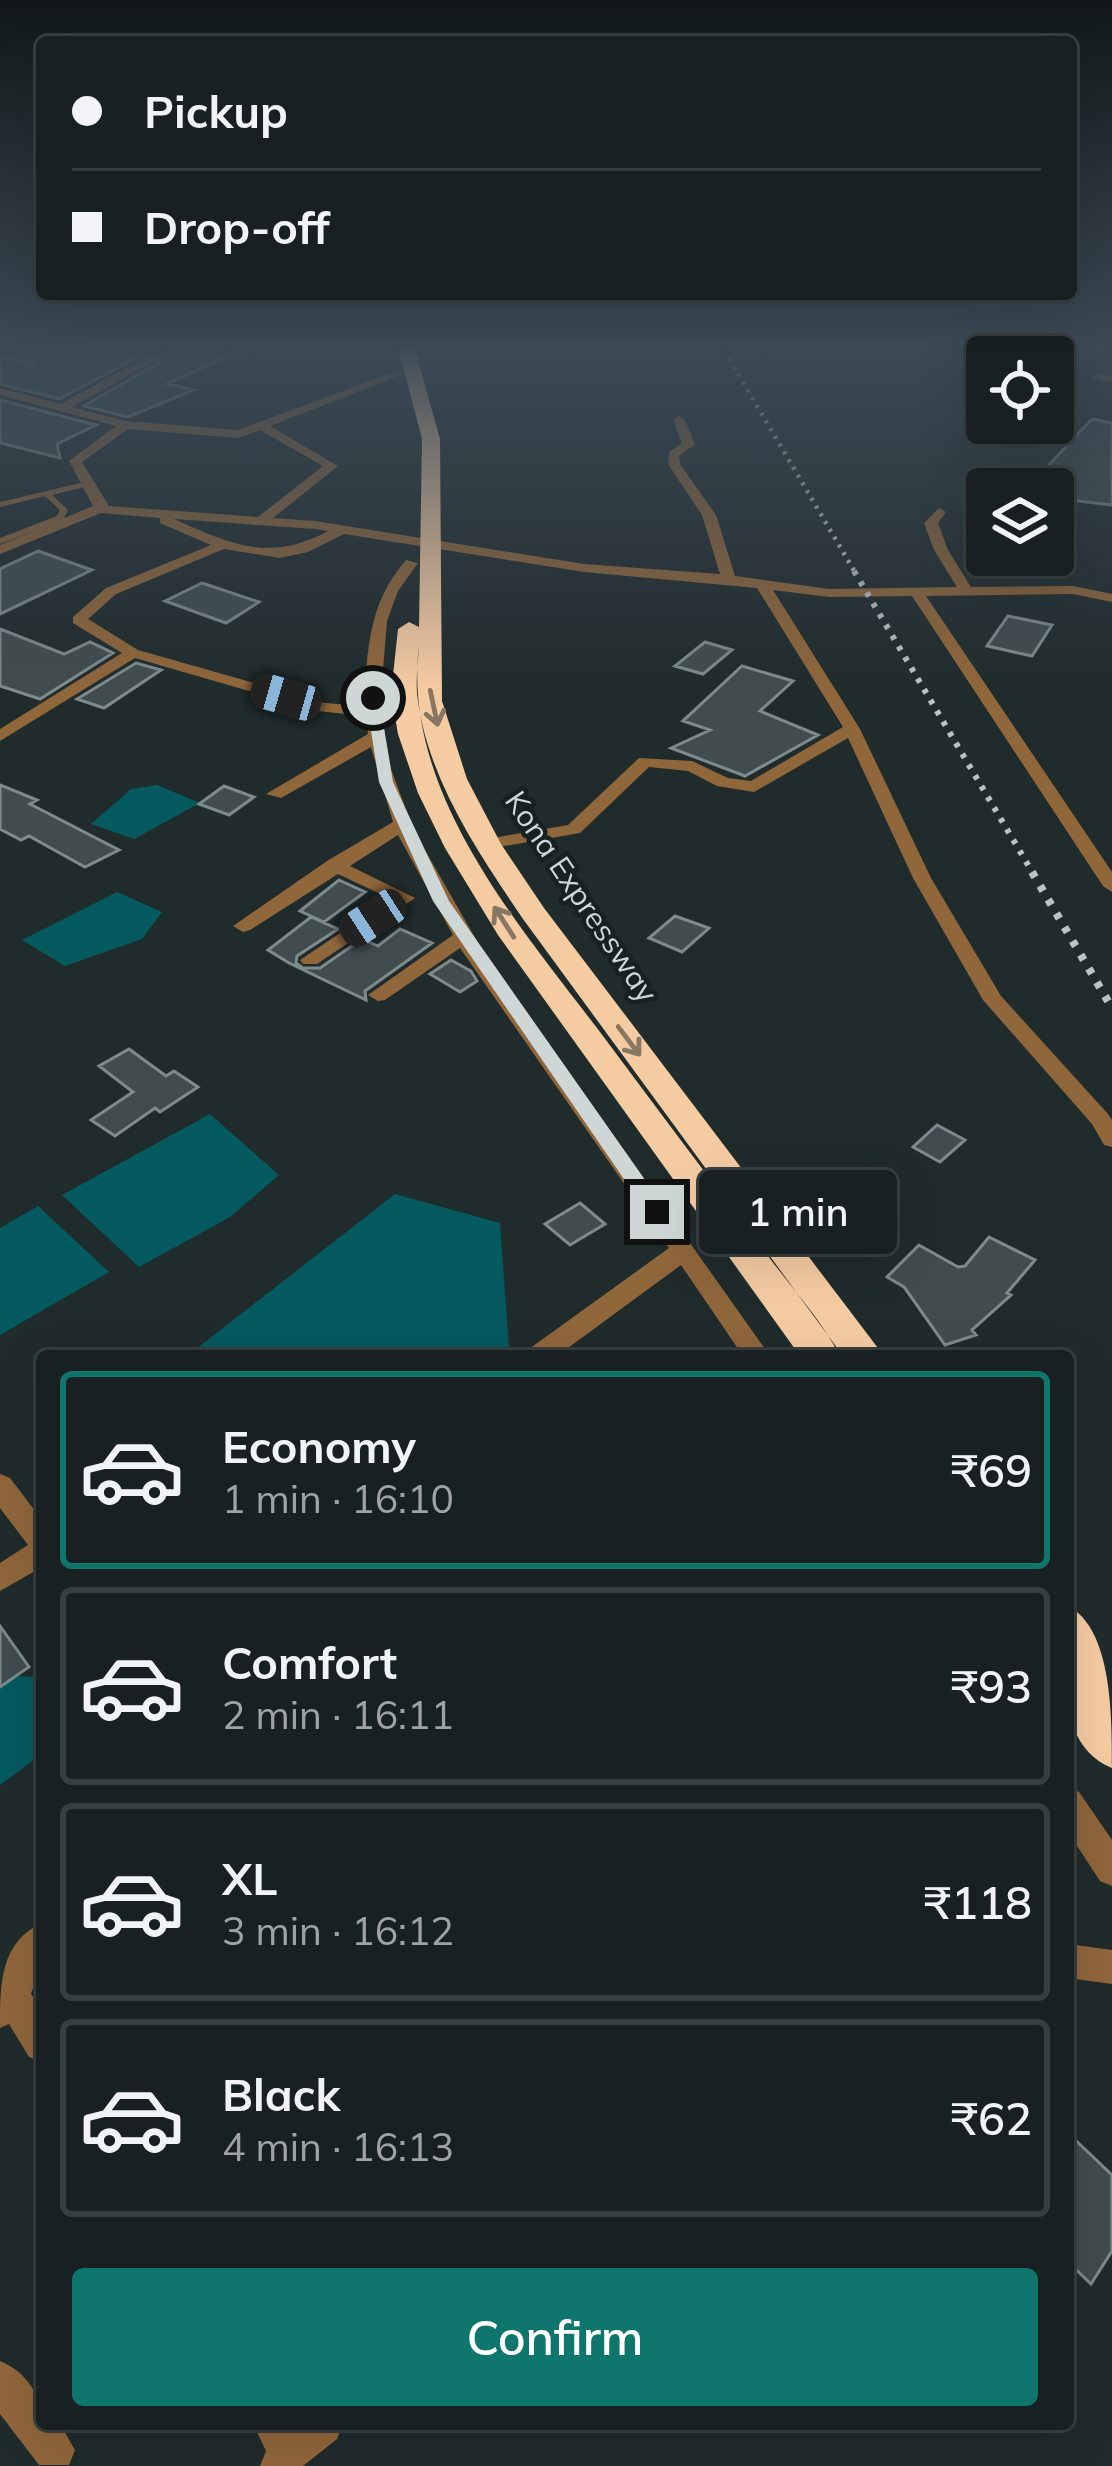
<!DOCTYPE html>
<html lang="en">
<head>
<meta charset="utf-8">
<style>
	body { margin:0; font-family:Mulish,sans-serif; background:#21282a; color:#f1f3f6; height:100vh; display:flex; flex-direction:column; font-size:45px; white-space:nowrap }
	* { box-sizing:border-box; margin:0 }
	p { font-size:39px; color:#9fa3a5 }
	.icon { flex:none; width:66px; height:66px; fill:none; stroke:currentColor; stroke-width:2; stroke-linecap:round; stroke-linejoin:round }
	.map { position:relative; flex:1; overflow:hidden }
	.details { position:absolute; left:36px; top:1350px; width:1038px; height:1080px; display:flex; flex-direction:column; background:#182021; border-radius:12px; box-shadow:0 12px 48px #0002,0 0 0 3px #363e3f }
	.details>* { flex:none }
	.banner { position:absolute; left:36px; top:36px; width:1041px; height:264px; border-radius:12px; box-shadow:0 12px 48px #0002,0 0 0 3px #363e3f; display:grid; align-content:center; height:264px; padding:0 36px; background:#182021 }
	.controls { position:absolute; left:966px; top:336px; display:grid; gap:24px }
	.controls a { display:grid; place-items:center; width:108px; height:108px; border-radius:12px; background:#182021; box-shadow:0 12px 48px #0002,0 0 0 3px #363e3f; font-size:60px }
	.end { position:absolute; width:54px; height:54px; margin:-27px; border:15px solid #ced6d6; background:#111; box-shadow:0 0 0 6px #111 }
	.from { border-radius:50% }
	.bubble { position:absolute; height:84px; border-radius:12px; background:#182021; box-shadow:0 12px 48px #0002,0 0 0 3px #363e3f; font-size:39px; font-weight:600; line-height:84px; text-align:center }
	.car { position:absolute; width:36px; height:72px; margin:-36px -18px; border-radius:15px; box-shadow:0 0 9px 3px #0007; background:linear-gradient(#222 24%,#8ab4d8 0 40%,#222 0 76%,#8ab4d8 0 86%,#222 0) }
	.banner b { display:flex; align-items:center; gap:42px; height:114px; font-size:45px }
	.banner b+b { border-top:3px solid #363e3f }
	.banner i { width:30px; height:30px; background:#f1f3f6 }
	ul { padding:21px 0 0; list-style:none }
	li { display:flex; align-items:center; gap:36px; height:198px; margin:0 24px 18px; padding:0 12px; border:6px solid #363e3f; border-radius:12px }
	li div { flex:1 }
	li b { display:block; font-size:45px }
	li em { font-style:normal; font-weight:600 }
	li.active { border-color:#0f766e }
	li>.icon { width:108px; height:108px; stroke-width:1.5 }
	.button { display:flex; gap:24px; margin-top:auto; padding:24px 36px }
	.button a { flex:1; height:138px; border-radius:12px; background:#0f766e; color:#fff; font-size:48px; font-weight:600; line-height:138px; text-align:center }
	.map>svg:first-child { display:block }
	.water { fill:#045a5f }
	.building { fill:#404c4d; stroke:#7d8b8c; stroke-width:3 }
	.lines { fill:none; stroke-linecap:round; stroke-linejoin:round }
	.lane { fill:#90663b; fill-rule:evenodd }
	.street { fill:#90663b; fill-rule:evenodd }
	.highway { fill:#f5cba2; fill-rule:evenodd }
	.rail-far2 { stroke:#bbc4c4; stroke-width:4.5; stroke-dasharray:3 6; stroke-linecap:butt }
	.rail-far1 { stroke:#bbc4c4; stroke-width:6; stroke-dasharray:4.5 8; stroke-linecap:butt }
	.rail { stroke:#bbc4c4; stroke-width:8; stroke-dasharray:6 10; stroke-linecap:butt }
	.oneway { stroke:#867662 }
	.route { fill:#ced6d6 }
	.labels { text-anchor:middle; stroke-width:9; stroke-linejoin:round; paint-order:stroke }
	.far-street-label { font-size:30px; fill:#ced6d6; stroke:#162122 }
</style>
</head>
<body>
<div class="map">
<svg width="1112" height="2466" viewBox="0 0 1112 2466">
	<rect width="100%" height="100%" fill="#202b2c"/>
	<path class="water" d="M157 785 200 803 134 839 91 824 131 789Z
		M117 892 162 912 142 939 65 966 22 940Z
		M210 1114 279 1175 230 1217 139 1267 62 1195Z
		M395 1194 500 1223 509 1348 494 1356H187Z
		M38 1206 109 1272 0 1335V1228Z
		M0 1675 34 1677 42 1687V1754L0 1785Z"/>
	<path class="building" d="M36 343H165L59 399 0 384V356L34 364Z
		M191 344 235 353 167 384 194 390 128 417 84 406Z
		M0 400 96 425 57 444 60 458 0 443Z
		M1092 419 1112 423V505L1053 498V479L1059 471 1046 468Z
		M38 551 92 570 0 614V569Z
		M202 583 259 602 226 623 165 601Z
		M1008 616 1052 625 1032 656 987 646Z
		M0 629 64 654 90 642 113 653 40 699 0 686Z
		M705 642 732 650 703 674 675 666Z
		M136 663 161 670 104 708 77 699Z
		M742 666 793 681 760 711 818 735 745 776 671 748 710 730 683 721Z
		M0 785 37 800 30 804 119 850 85 867 29 836 21 840 0 829Z
		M224 786 254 797 229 815 199 804Z
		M339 880 365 892 324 922 300 911Z
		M675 916 709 928 682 952 649 938Z
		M311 917 338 929 297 956 296 963 303 968H320L362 939 378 946 400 929 432 943 365 991 366 1000 289 963 268 950Z
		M451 960 471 971 477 981 460 992 430 974Z
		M129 1049 166 1076 174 1071 198 1087 160 1112 155 1108 115 1136 91 1120 133 1092 99 1066Z
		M937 1125 965 1140 940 1162 913 1147Z
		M580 1203 605 1224 570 1245 545 1224Z
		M989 1237 1035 1260 1007 1293 1011 1295 972 1330 976 1335 945 1345 904 1287 887 1277 919 1245 958 1267 965 1266Z
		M0 1626 29 1667 0 1687Z
		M1068 2133 1112 2175V2251L1091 2284 1068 2262Z"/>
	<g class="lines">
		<path class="lane" d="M85 482H88V486L52 495 68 510 63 520 0 544V538L57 516 60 510 45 496 0 507V502Z"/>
		<path class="street" d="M174 343H187L72 407 125 421 238 430 394 372 404 374 270 426 338 466 273 518 315 521 584 564 720 574 702 515 668 464 669 452 682 443 673 420 679 416 685 420 695 444 679 456 680 464 716 515 735 576 829 589 957 587 934 550 924 523 939 508 946 512 938 523 948 550 971 587 1073 586 1112 594V602L1073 594 926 596 1112 872V892L1103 886 912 596 829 597 773 590 860 729 931 878 1001 996 1108 1114 1112 1120V1147L1104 1145 1092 1124 983 1000 913 878 848 738 754 792 717 786 688 771 649 767 580 833 487 849 478 844 487 839 568 825 639 758 692 761 728 778 751 781 843 727 757 588 584 572 344 534 308 552 280 558 224 549 116 594 88 619 138 650 325 703 364 706C367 652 368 603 406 560L418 563 398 591 387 621 380 707 391 769 414 831 481 948 770 1356H743L681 1265 557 1356H525L529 1349 669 1248 460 948 385 1000 378 1001 368 995 453 935 398 835 350 866 415 898 317 964H303L300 960 391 899 338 874 250 930 243 932 233 926 327 861 393 822 371 747 281 798 266 794 368 734 365 716 318 711 135 658 0 741V729L122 653 73 623V617L106 588 211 545 160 523V518L101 513 0 554V545L93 506 69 461 116 426 0 395V388L60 404ZM128 429 239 438 260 430 323 466 258 517 109 506 82 462ZM174 519 315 529 328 531C269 563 230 544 174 519Z
			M1097 373 1112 376V382L1093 378Z
			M0 1474 10 1478 42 1520V1567L0 1591V1563L28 1545 0 1508Z
			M1068 1787 1079 1792 1112 1840V1886L1100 1881 1068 1832Z
			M42 1923V1962L31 1994 42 2011V2062L29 2057 9 2024 0 2028C0 1984 0 1942 42 1923Z
			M1068 1944 1112 1950V1984L1068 1978Z
			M0 2361C27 2372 42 2396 42 2424H60L75 2450 69 2465H39L0 2414Z
			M253 2424H343L337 2439 303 2466H260L266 2451Z"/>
		<path class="highway" d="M397 343H413L440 439 442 701 467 779 501 844 544 908 884 1356H843L523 919C479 854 429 781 418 701 415 683 418 663 419 645 401 794 522 928 606 1040 659 1111 712 1182 765 1252 790 1286 821 1319 840 1356H800L498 935 445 848 418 793 398 734 391 694 398 629 409 622 419 627 422 439Z
			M1068 1606C1112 1629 1112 1714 1112 1768 1051 1743 1068 1659 1068 1606Z"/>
		<path class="rail-far2" d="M720 343 856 574"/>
		<path class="rail-far1" d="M854 571 1034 875"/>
		<path class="rail" d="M1032 872 1112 1008"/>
	</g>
	<defs><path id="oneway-shaft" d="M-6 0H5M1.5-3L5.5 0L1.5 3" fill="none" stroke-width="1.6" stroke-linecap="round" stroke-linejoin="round" transform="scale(3)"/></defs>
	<g class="oneway">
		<use href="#oneway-shaft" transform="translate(434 708) rotate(78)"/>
		<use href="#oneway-shaft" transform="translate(504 922) rotate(-123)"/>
		<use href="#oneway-shaft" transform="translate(629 1041) rotate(53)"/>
	</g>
	<linearGradient id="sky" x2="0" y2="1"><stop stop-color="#121818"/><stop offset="0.5" stop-color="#3c4a56"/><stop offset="1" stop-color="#3c4a56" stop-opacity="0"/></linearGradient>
	<rect width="1112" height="688" fill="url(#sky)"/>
	<path class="route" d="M373 694 379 698 393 782 449 901 664 1207V1217H650L433 901 379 782 366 698Z"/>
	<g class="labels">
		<g class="far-street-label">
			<text transform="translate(581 897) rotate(56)" y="10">Kona Expressway</text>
		</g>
	</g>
</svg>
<div class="controls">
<a><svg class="icon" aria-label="locate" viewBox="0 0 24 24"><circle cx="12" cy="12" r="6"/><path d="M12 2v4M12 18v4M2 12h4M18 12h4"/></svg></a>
<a><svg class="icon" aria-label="layers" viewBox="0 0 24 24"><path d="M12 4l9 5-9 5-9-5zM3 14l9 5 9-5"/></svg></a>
</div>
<i class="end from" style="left:373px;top:698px"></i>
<i class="end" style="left:657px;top:1212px"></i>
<div class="bubble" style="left:699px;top:1170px;width:198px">1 min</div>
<i class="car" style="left:286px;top:697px;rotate:286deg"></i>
<i class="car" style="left:373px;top:918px;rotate:237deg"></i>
<div class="banner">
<b><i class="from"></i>Pickup</b>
<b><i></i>Drop-off</b>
</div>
<section class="details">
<ul>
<li class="active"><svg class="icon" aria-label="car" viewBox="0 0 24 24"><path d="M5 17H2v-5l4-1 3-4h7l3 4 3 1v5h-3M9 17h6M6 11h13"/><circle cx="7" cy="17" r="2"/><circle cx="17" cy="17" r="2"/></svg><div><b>Economy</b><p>1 min · 16:10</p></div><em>₹69</em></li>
<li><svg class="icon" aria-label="car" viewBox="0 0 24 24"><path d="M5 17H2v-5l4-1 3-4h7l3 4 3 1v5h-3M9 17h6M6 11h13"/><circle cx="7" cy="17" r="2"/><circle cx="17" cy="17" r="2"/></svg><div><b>Comfort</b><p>2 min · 16:11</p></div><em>₹93</em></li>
<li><svg class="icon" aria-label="car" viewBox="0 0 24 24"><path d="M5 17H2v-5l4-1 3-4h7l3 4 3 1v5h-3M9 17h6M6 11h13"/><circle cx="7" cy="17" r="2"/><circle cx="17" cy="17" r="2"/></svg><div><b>XL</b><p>3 min · 16:12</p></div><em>₹118</em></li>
<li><svg class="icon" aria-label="car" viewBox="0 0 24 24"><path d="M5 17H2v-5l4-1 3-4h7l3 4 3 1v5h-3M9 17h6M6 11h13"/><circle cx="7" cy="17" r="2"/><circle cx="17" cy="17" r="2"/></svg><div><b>Black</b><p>4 min · 16:13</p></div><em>₹62</em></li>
</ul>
<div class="button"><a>Confirm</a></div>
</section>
</div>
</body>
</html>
